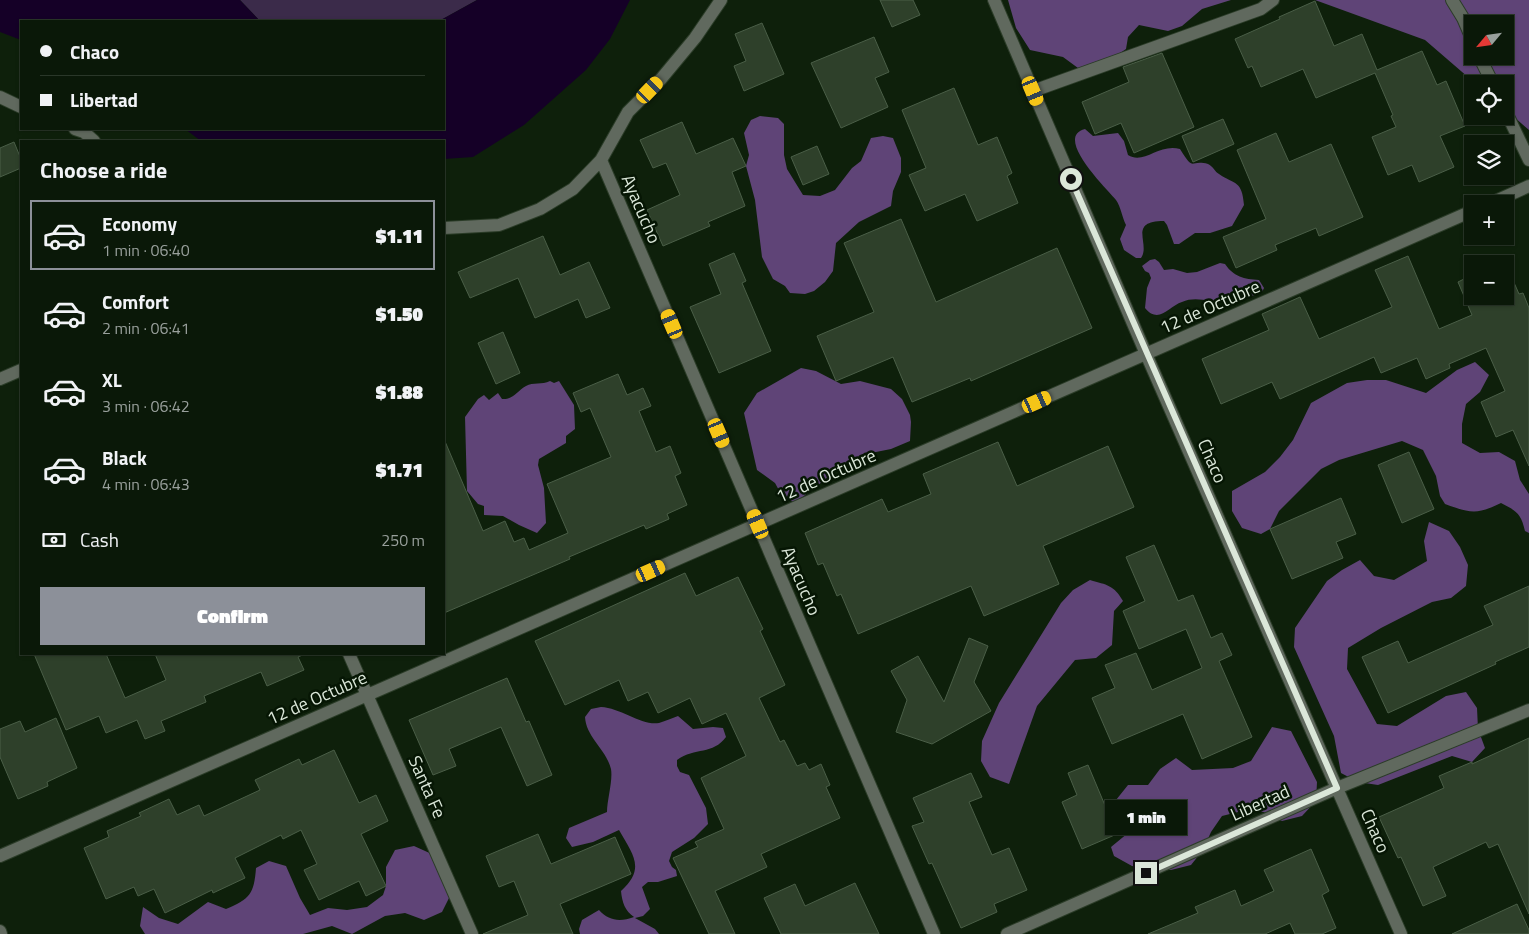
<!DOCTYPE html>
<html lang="en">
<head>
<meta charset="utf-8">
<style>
	body { margin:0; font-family:"Titillium Web",sans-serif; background:#182516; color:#f1f3f6; height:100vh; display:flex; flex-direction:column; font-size:19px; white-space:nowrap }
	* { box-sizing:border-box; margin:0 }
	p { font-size:16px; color:#99a09c }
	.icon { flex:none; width:28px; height:28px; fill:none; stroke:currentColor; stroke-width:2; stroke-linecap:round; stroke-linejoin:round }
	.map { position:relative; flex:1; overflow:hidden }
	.side { position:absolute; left:20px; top:140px; width:425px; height:515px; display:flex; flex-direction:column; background:#0a1808; border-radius:0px; box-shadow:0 1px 4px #0004,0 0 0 1px #2a3729 }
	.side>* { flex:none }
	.top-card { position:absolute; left:20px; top:20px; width:425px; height:110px; border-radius:0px; box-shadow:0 1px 4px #0004,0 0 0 1px #2a3729; display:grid; align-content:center; height:110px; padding:0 20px; background:#0a1808 }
	.needle { width:32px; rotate:241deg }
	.buttons { position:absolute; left:1464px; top:15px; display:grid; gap:10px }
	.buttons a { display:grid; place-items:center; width:50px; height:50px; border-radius:0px; background:#0a1808; box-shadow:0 1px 4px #0004,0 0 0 1px #2a3729; font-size:25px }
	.end { position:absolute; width:22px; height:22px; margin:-11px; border:6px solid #dbe7d9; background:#111; box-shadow:0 0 0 2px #111 }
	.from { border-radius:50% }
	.bubble { position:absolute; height:35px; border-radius:0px; background:#0a1808; box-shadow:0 1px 4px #0004,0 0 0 1px #2a3729; font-size:16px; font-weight:800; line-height:35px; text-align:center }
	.car { position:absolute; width:15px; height:30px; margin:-15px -8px; border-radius:6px; box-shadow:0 0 4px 1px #0007; background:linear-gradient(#f5c518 24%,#345 0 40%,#f5c518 0 76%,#345 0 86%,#f5c518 0) }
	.top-card b { display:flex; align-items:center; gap:18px; height:48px; font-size:19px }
	.top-card b+b { border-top:1px solid #2a3729 }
	.top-card i { width:12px; height:12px; background:#f1f3f6 }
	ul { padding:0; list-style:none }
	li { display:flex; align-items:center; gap:15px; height:70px; margin:0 10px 8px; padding:0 10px; border:2px solid transparent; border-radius:0px }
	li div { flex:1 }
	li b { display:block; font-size:19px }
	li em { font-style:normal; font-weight:800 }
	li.current { border-color:#8c9099 }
	li>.icon { width:45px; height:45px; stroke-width:1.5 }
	h2 { padding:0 20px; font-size:22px; line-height:60px }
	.pay { display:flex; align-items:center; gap:12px; height:55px; padding:0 20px; font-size:19px }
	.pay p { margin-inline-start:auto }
	.cta { display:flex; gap:10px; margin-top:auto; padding:10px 20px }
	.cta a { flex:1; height:58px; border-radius:0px; background:#8c9099; color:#fff; font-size:20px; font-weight:800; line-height:58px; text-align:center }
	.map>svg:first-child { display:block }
	.green { fill:#3b2b4a }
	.forest { fill:#5f4477; fill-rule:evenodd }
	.water { fill:#150027 }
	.building { fill:#2e402a; stroke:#4a5e47 }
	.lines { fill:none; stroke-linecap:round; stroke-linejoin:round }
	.minor-casing { stroke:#2b3c28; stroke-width:14 }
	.minor { stroke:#60695e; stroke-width:12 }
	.route { stroke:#dbe7d9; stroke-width:6 }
	.labels { text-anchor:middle; stroke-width:5; stroke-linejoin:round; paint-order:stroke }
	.street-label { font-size:18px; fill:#dbe7d9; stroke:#061604 }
</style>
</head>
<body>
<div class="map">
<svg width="1529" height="934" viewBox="0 0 1529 934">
	<rect width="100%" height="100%" fill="#0e200b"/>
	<path class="green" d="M240 0H477L439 21H260Z"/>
	<path class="forest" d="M1008 0H1231L1202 9 1182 26 1168 31 1139 25 1128 37 1126 49 1104 64 1078 68 1063 57 1030 50 1016 28Z
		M1315 0H1529V130L1505 109V84H1476L1425 40ZM1472 24H1505V56H1472Z
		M760 116 778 118 784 124V155L787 169 803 195 820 196 835 190 852 168 861 161 871 138 883 136 893 138 901 158V172L893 191 891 206 859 222 836 243 833 271 825 282 814 291 805 294 790 293 785 286 773 279 762 257 755 200 746 166 749 155 744 133 751 120Z
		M1085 129 1093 136 1118 133 1124 141 1128 155C1144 165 1159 143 1180 149 1195 173 1189 159 1208 164 1213 166 1215 172 1219 174 1235 185 1242 180 1244 205L1232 226 1210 233H1195L1179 244H1174L1167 225 1164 221C1127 221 1151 244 1141 258H1136L1124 250 1120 239 1126 225C1122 217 1121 207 1116 200 1107 189 1053 137 1085 129Z
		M1155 259 1159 262 1164 270 1173 269 1187 273 1197 272 1220 263 1225 264C1234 277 1244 279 1259 280L1264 288 1262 292 1258 294C1247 297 1235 301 1224 302 1210 302 1195 296 1182 302 1169 306 1159 325 1145 308L1147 288 1151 278 1149 273 1145 271 1142 266 1150 260Z
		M1475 362 1489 375 1480 392 1466 404 1462 424V443L1480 453 1499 452 1515 461 1520 480 1529 494V533L1525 531C1521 514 1517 511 1501 503 1477 515 1470 513 1445 504L1440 496 1436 476 1423 450 1402 441 1339 460 1321 469 1279 511 1270 529 1261 534 1242 528 1232 511V491L1265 472 1280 457 1293 440 1311 403 1347 383 1367 380H1386L1426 393 1457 370Z
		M801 368 816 371 841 384 860 381 891 389 902 399 910 415 911 422 910 441 891 449 866 454 836 471 800 499 793 502 781 494 775 483 757 470 744 413 757 393Z
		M550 381 554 383 559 381 574 405 575 429 566 436V443L539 459 538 465 544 488 546 523 537 533 519 525 503 516 484 515V506L478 504 467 491 465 417 478 399 484 395 489 400 498 393 502 399C513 400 517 391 526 386 533 382 542 385 550 381Z
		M1429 522 1449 531 1460 547 1468 565 1466 586 1451 598 1432 602 1381 628 1348 648 1347 669 1377 724 1397 726 1446 696 1466 692 1477 708 1478 729 1485 748 1472 762 1452 756 1378 785 1358 782 1341 773 1334 736 1294 647 1295 628 1327 581 1342 570 1360 560 1374 576 1394 580 1427 561 1424 541Z
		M1090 580C1107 585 1114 585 1123 601L1114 611 1112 645 1096 658 1075 660 1037 706 1009 784 990 777 981 761 982 741 999 703 1061 603 1073 590Z
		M601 707C621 708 642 726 659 723 666 721 672 718 678 716L693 729 713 727 723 728 726 737C713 755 695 747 677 760V766L680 772 689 775 706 808 708 824 694 838 672 852 669 861 672 867 676 870 677 876 658 882H648L642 887 650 909 643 916 635 918 655 929 659 934H580L579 929 582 920 599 910C609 921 620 922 634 917 625 911 622 902 621 891 646 868 633 855 619 830L593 842 572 847 566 838 569 828 607 812C607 800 613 781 611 769 606 749 586 737 585 717L591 709Z
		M1272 727 1291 731 1317 782 1316 801 1302 816 1282 821 1264 812 1242 811 1222 816 1211 832 1203 850 1191 865 1171 870H1152L1132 866 1114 856 1111 847 1128 833 1116 800 1128 785H1148L1160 769 1176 758 1192 770 1233 768 1251 761Z
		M414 846 434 855 451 894 442 912 424 920 405 913 385 916 352 934 332 926 303 934H145L140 926 143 907 159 918 178 924 208 902 226 909C250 899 254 894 256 868L269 861 286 866 300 898 310 915 328 908 347 910 367 907 383 895 386 886V867L395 850Z"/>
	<path class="water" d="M0 0H240L260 21H21V40L0 32Z
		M477 0H630L610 39 586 70 524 125 473 157 444 159V141H201L185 129H444V21H439Z"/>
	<path class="building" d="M880 0H913L920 15 892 27Z
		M1315 1 1334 46 1362 34 1377 70 1422 51 1437 85 1446 81 1465 126 1440 136 1454 167 1419 182 1412 165 1388 175 1372 137 1396 127 1391 116 1393 115 1375 73 1316 98 1303 69 1261 87 1252 66 1248 68 1235 39 1280 19 1279 17Z
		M762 23 784 74 744 91 734 66 746 61 735 34Z
		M874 37 889 72 875 78 888 107 841 128 811 63Z
		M1162 53 1194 127 1134 153 1121 123 1095 134 1082 102 1129 82 1123 67Z
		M954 88 978 145 997 137 1012 173 1007 176 1018 203 977 221 965 194 925 211 909 175 926 168 902 110Z
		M1223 119 1234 144 1193 162 1182 136Z
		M682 122 696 154 733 138 746 166 732 172 745 206 708 222 710 226 663 246 647 210 680 195 666 163 653 168 640 140Z
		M1276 133 1289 162 1331 144 1363 217 1319 236 1316 228 1275 245 1277 250 1236 268 1223 237 1266 219 1237 150Z
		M14 142 21 159V168L0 177V148Z
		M817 146 829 174 803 185 791 157Z
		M901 219 936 302 1057 248 1092 328 971 381 970 378 912 402 893 357 836 381 817 336 874 312 844 243Z
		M543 236 560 275 589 262 610 308 586 318 578 299 535 318 518 278 470 298 458 272Z
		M734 253 746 281 742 283 771 351 719 373 690 307 721 294 709 264Z
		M1408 256 1439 329 1472 315 1458 282 1472 275V296H1505V264H1500L1505 262 1519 294 1523 293 1529 308V466L1513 430 1496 437 1481 402 1505 391 1486 348 1449 364 1450 368 1426 379 1417 358 1381 373 1374 357 1280 399 1272 382 1221 404 1202 359 1269 330 1262 314 1300 297 1319 339 1392 307 1375 270Z
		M503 332 520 373 496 384 478 343Z
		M618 374 627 395 643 388 651 406 639 411 656 452 670 446 681 473 675 476 687 505 667 514 669 519 646 529 644 525 569 557 570 559 444 613V439L483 531 505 521 514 542 524 538 529 550 568 533 547 484 611 457 590 408 581 412 573 393Z
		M998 442 1017 486 1108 446 1134 507 1043 546 1059 584 984 616 971 586 858 634 841 594 837 596 823 563 818 565 805 533 882 499 888 512 931 494 923 474Z
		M1409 452 1434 509 1402 523 1378 465Z
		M1341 498 1356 534 1336 542 1343 558 1292 579 1270 529Z
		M1154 545 1178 601 1193 595 1211 638 1222 633 1232 655 1219 661 1252 737 1202 759 1183 714 1112 744 1092 698 1115 688 1105 665 1136 653 1152 690 1202 668 1186 629 1139 649 1123 611 1145 601 1126 557Z
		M685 573 696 596 738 577 763 629 760 631 785 685 759 698 780 742 784 740 797 766 805 763 809 770 821 764 830 785 826 787 840 818 761 854 767 867 715 891 735 934H709L673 858 698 847 695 842 724 829 701 778 746 756 726 713 702 724 690 698 658 713 648 692 628 701 619 680 565 705 535 641Z
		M1529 586V647L1495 662 1496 664 1388 713 1362 657 1398 641 1408 663 1493 625 1484 606Z
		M969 638 988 646 974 682 991 711 932 744 896 732 907 700 891 671 918 656 944 702Z
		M34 654H106L125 698 166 680 155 654H305L298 657 304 670 267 686 261 672 204 696 206 702 161 721 165 731 145 739 137 720 106 733 99 716 66 730Z
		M507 678 526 722 529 721 552 775 527 786 501 727 449 749 456 766 433 775 409 720Z
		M56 718 77 768 47 782 48 786 18 799 0 757V729L20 721 25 732Z
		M1529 738V914L1498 844 1489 848 1486 842 1433 867 1446 896 1423 906 1401 857 1398 858 1379 817 1444 788 1439 776 1472 762V764Z
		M334 750 359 803 376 795 388 821 361 834 386 886 366 896 359 881 319 900 304 870 317 864 301 830 283 839 281 835 235 858 245 878 213 893 212 890 165 913 154 889 138 896 134 887 106 899 84 848 109 837 107 831 141 816 139 813 169 799 177 815 199 805 204 816 260 790 255 780 299 759 302 765Z
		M1088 765 1117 834 1082 849 1062 802 1077 795 1068 773Z
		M971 773 982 797 969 802 992 855 1009 848 1027 890 994 904 997 912 961 928 932 863 929 864 912 826 924 822 913 798Z
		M538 834 551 864 615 837 631 874 560 904 573 934H483L528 915 514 881 499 887 486 856Z
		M1311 849 1329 891 1322 895 1336 928 1322 934H1295L1290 923 1265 934H1148L1198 913 1195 907 1235 890 1241 906 1274 891 1264 870Z
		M855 883 879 934H781L764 898 795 884 805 906Z
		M1517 904 1529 930V934H1452Z"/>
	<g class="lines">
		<g class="minor-casing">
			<path id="minor" d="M994 0 1146 354 1401 934
				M1452 0 1463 18 1472 39
				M1479 56 1493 84
				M1033 91 1261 9 1273 0
				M0 97 21 107
				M1505 110 1529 160
				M75 129 84 132 94 141
				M601 160 934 934
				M1489 204 1529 186
				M444 228 499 225 540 209 573 189 601 160 628 112 661 79 695 38 721 0
				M0 379 21 370
				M349 654 472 934
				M0 856 1472 211
				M0 931 1 934
				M1007 934 1337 788 1529 710"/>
		</g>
		<use href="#minor" class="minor"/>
	</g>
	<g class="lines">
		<path class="route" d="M1071 179 1337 788 1146 873"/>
	</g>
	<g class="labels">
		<g class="street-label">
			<text transform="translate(641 209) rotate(67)" y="6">Ayacucho</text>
			<text transform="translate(1210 307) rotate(-24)" y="6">12 de Octubre</text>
			<text transform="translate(1212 461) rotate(66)" y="6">Chaco</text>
			<text transform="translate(826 476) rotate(-24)" y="6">12 de Octubre</text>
			<text transform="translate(801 581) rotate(67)" y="6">Ayacucho</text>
			<text transform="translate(317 698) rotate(-24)" y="6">12 de Octubre</text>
			<text transform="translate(427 787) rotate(66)" y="6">Santa Fe</text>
			<text transform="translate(1260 803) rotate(-24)" y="6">Libertad</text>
			<text transform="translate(1375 831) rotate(66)" y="6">Chaco</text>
		</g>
	</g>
</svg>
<div class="buttons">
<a><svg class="needle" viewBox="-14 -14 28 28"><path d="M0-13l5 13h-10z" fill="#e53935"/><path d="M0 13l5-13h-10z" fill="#99a09c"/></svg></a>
<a><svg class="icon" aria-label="locate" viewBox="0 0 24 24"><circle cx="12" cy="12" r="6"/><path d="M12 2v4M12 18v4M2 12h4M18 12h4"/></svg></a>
<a><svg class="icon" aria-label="layers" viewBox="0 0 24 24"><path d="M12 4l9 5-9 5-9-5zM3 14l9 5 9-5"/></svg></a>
<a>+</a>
<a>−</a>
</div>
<i class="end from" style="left:1071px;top:179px"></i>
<i class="end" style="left:1146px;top:873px"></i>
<div class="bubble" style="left:1105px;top:800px;width:82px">1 min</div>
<i class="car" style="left:650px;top:90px;rotate:44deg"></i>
<i class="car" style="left:1033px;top:91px;rotate:157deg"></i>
<i class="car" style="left:672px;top:324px;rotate:337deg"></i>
<i class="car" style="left:1037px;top:402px;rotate:66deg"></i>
<i class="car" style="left:719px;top:433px;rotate:157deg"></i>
<i class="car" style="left:758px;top:524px;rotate:337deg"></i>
<i class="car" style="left:651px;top:571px;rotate:66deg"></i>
<div class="top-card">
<b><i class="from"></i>Chaco</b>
<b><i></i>Libertad</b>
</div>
<section class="side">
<h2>Choose a ride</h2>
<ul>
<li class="current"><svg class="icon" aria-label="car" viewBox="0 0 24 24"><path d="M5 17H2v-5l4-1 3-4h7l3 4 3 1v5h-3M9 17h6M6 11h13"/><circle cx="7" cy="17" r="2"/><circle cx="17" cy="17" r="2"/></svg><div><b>Economy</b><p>1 min · 06:40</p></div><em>$1.11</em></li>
<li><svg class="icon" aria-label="car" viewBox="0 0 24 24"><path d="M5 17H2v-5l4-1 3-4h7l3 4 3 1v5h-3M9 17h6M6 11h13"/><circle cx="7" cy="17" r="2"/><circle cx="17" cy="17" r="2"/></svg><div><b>Comfort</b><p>2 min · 06:41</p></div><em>$1.50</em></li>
<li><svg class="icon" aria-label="car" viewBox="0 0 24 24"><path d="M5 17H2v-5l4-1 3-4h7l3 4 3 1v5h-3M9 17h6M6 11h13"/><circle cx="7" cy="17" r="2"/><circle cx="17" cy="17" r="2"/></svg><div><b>XL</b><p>3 min · 06:42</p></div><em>$1.88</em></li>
<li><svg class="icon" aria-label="car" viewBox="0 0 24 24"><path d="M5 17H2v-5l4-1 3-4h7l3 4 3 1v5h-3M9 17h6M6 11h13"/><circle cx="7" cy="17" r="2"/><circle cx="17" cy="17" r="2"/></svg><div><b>Black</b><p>4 min · 06:43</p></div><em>$1.71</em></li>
</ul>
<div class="pay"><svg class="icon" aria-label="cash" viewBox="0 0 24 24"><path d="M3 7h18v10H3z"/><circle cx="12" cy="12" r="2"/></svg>Cash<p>250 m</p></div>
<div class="cta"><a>Confirm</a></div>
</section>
</div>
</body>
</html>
